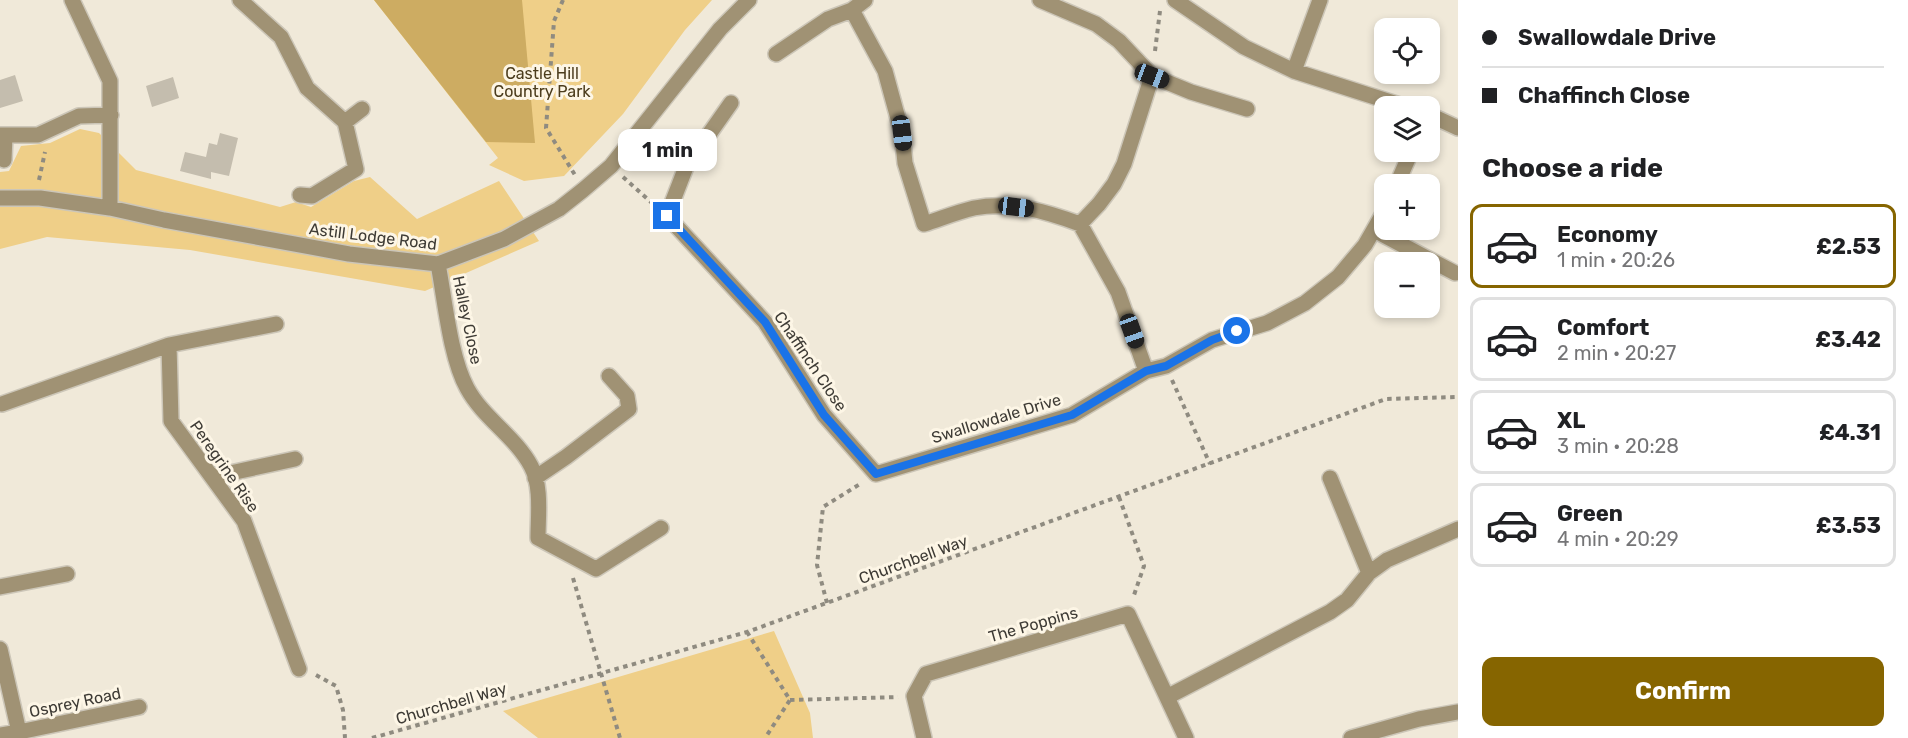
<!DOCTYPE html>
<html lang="en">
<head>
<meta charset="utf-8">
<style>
	body { margin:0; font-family:Rubik,sans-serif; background:#f6f6f6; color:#202124; height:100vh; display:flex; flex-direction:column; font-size:22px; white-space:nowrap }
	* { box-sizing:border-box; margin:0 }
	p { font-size:20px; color:#757577 }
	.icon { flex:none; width:33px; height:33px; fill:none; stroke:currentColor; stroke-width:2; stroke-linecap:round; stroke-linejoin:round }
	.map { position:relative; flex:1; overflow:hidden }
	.drawer { display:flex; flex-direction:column; background:#fff; width:450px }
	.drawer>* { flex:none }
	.guide { display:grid; align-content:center; height:132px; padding:0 24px; background:#fff }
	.controls { position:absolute; left:1374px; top:18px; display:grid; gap:12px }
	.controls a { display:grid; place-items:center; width:66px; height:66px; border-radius:12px; background:#fff; box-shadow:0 3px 9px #0003; font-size:30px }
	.end { position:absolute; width:27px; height:27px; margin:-14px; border:8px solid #1a73e8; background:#fff; box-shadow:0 0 0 3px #fff }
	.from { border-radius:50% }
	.bubble { position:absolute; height:42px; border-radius:12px; background:#fff; box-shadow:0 3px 9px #0003; font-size:20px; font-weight:700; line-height:42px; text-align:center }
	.car { position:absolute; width:18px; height:36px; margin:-18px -9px; border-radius:8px; box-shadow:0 0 4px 2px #0007; background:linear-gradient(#222 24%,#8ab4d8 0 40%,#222 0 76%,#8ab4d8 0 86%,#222 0) }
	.guide b { display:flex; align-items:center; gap:21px; height:57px; font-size:22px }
	.guide b+b { border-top:2px solid #e0e0e0 }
	.guide i { width:15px; height:15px; background:#202124 }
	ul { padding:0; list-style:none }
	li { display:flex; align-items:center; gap:18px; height:84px; margin:0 12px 9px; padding:0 12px; border:3px solid #e0e0e0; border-radius:12px }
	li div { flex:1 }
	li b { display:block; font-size:22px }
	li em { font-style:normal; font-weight:700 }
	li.current { border-color:#866500 }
	li>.icon { width:54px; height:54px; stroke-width:1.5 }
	h2 { padding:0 24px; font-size:27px; line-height:72px }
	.action { display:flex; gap:12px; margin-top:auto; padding:12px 24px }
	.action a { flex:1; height:69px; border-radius:12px; background:#866500; color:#fff; font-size:24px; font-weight:700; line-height:69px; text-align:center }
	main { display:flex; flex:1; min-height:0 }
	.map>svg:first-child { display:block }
	.green { fill:#efcf88 }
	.forest { fill:#cdac62 }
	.building { fill:#c4bdae }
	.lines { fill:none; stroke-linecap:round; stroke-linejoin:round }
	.minor-casing { stroke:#ccc6b8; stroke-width:18 }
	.path { stroke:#8f8b80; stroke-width:4; stroke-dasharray:4.5 4.5; stroke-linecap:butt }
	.minor { stroke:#a09274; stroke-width:15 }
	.route { stroke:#1a73e8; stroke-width:8 }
	.labels { text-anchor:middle; stroke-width:6; stroke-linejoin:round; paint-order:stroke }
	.park-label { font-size:16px; fill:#4c3d1d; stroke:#fdf6e6 }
	.street-label { font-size:16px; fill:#3e3b35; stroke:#fdf6e6 }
</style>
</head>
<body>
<main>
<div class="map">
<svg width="1458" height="738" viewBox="0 0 1458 738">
	<rect width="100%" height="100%" fill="#f0e9d9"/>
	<path class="green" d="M374 0H712L685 30 623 114 564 176 524 181 489 165 498 158Z
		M80 129 99 133 136 170 280 207 296 202 311 207 354 181 370 177 417 219 499 181 539 241 425 291 190 250 47 237 0 249V172L9 171 21 146 50 143Z
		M774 631 810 713 813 738H538L503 711Z"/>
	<path class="forest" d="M374 0H522L535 143 486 142Z"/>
	<path class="building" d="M15 75 23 101 0 108V80Z
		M173 77 179 98 152 107 146 86Z
		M220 133 238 138 229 176 211 172V179L180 171 185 152 206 157 209 143 217 145Z"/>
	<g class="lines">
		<g class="minor-casing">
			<path id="minor" d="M72 0 110 81V208
				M240 0 281 37 307 88 345 122 356 169 312 196 300 195
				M1040 0 1096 24 1119 41 1152 76 1191 92 1247 109
				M1175 0 1244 47 1294 71 1403 106
				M852 10 885 71 902 133 905 163 924 224C940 219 957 212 974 208 1011 201 1045 211 1080 224L1118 292 1146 371
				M776 54 828 19 852 10 865 0
				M1294 71 1320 0
				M731 103 686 167 667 216 765 322 824 415 876 474 1072 415 1146 371 1166 366 1212 340 1267 323 1305 303 1338 277 1365 245 1384 212
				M1430 115 1458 128
				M345 122 362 109
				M0 135H38L79 116 111 115
				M4 160 5 135
				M1397 184 1411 152
				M0 198H40L110 208 164 220 349 254 438 264 504 239 559 209 583 190 611 166 720 29 749 0
				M1080 224 1099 204 1114 184 1124 164 1152 76
				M1374 230 1455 273
				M438 264C445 300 450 357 467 388 483 418 515 436 531 466 542 486 538 516 538 538L596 569 661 528
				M169 345 276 324
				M2 404 169 345 171 421 244 521 299 669
				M212 477 295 459
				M535 478 566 457 629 409 627 396 609 376
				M1330 478 1369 573
				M0 587 67 574
				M0 649 19 732 0 735
				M1167 697 1330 612 1347 600 1369 573 1387 560 1458 529
				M19 732 139 707
				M924 738 914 696 926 674 1128 614 1186 738
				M1351 738 1419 719 1458 712"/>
		</g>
		<path class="path" d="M563 0 554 21 546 128 575 175
			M1155 51 1160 11
			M623 177 653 204
			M39 180 45 152
			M1172 380 1210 464
			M1119 497 1144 566 1133 598
			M573 578 620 738
			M827 603 817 565 823 507 860 484
			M747 632 790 700 765 738
			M316 675 336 686 343 710 345 738
			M790 700 898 697
			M372 738 747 632 1386 399 1458 397"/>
		<use href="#minor" class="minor"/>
	</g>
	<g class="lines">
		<path class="route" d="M667 216 765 322 824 415 876 474 1072 415 1146 371 1166 366 1212 340 1237 331"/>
	</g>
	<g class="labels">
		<g class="park-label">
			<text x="542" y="79">Castle Hill<tspan x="542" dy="18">Country Park</tspan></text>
		</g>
		<g class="street-label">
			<text transform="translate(373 236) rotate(7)" y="6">Astill Lodge Road</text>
			<text transform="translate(468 320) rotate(78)" y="6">Halley Close</text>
			<text transform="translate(811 361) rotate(56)" y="6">Chaffinch Close</text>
			<text transform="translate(996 418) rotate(-17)" y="6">Swallowdale Drive</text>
			<text transform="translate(225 466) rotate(55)" y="6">Peregrine Rise</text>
			<text transform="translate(913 559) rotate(-20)" y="6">Churchbell Way</text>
			<text transform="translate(1033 624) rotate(-16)" y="6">The Poppins</text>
			<text transform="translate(75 702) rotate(-12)" y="6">Osprey Road</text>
			<text transform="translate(451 703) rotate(-16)" y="6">Churchbell Way</text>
		</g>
	</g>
</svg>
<div class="controls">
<a><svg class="icon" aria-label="locate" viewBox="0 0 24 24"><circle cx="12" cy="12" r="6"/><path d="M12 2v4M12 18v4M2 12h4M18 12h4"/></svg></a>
<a><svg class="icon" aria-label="layers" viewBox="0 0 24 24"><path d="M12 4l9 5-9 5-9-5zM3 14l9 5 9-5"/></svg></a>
<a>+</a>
<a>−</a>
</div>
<i class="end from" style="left:1237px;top:331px"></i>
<i class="end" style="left:667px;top:216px"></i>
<div class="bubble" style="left:618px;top:129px;width:99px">1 min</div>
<i class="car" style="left:1152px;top:76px;rotate:111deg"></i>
<i class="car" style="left:902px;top:133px;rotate:173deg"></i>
<i class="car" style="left:1016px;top:207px;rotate:97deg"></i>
<i class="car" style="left:1132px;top:331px;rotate:160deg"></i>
</div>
<section class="drawer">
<div class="guide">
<b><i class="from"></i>Swallowdale Drive</b>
<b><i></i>Chaffinch Close</b>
</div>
<h2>Choose a ride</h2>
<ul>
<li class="current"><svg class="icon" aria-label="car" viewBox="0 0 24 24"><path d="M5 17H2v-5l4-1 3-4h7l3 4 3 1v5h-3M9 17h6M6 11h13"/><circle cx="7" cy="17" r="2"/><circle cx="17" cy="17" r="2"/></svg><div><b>Economy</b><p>1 min · 20:26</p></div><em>£2.53</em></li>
<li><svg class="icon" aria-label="car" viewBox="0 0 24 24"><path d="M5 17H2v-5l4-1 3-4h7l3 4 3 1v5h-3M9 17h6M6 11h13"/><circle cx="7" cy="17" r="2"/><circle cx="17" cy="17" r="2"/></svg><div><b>Comfort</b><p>2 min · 20:27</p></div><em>£3.42</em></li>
<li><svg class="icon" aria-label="car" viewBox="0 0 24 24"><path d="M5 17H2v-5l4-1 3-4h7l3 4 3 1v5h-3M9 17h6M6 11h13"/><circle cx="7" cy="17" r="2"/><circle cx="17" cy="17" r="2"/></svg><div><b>XL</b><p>3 min · 20:28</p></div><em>£4.31</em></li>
<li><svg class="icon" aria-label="car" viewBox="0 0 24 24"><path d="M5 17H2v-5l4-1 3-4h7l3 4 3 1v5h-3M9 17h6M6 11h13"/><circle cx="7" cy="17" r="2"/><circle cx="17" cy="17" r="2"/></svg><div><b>Green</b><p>4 min · 20:29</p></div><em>£3.53</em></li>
</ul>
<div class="action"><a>Confirm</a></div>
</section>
</main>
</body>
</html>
